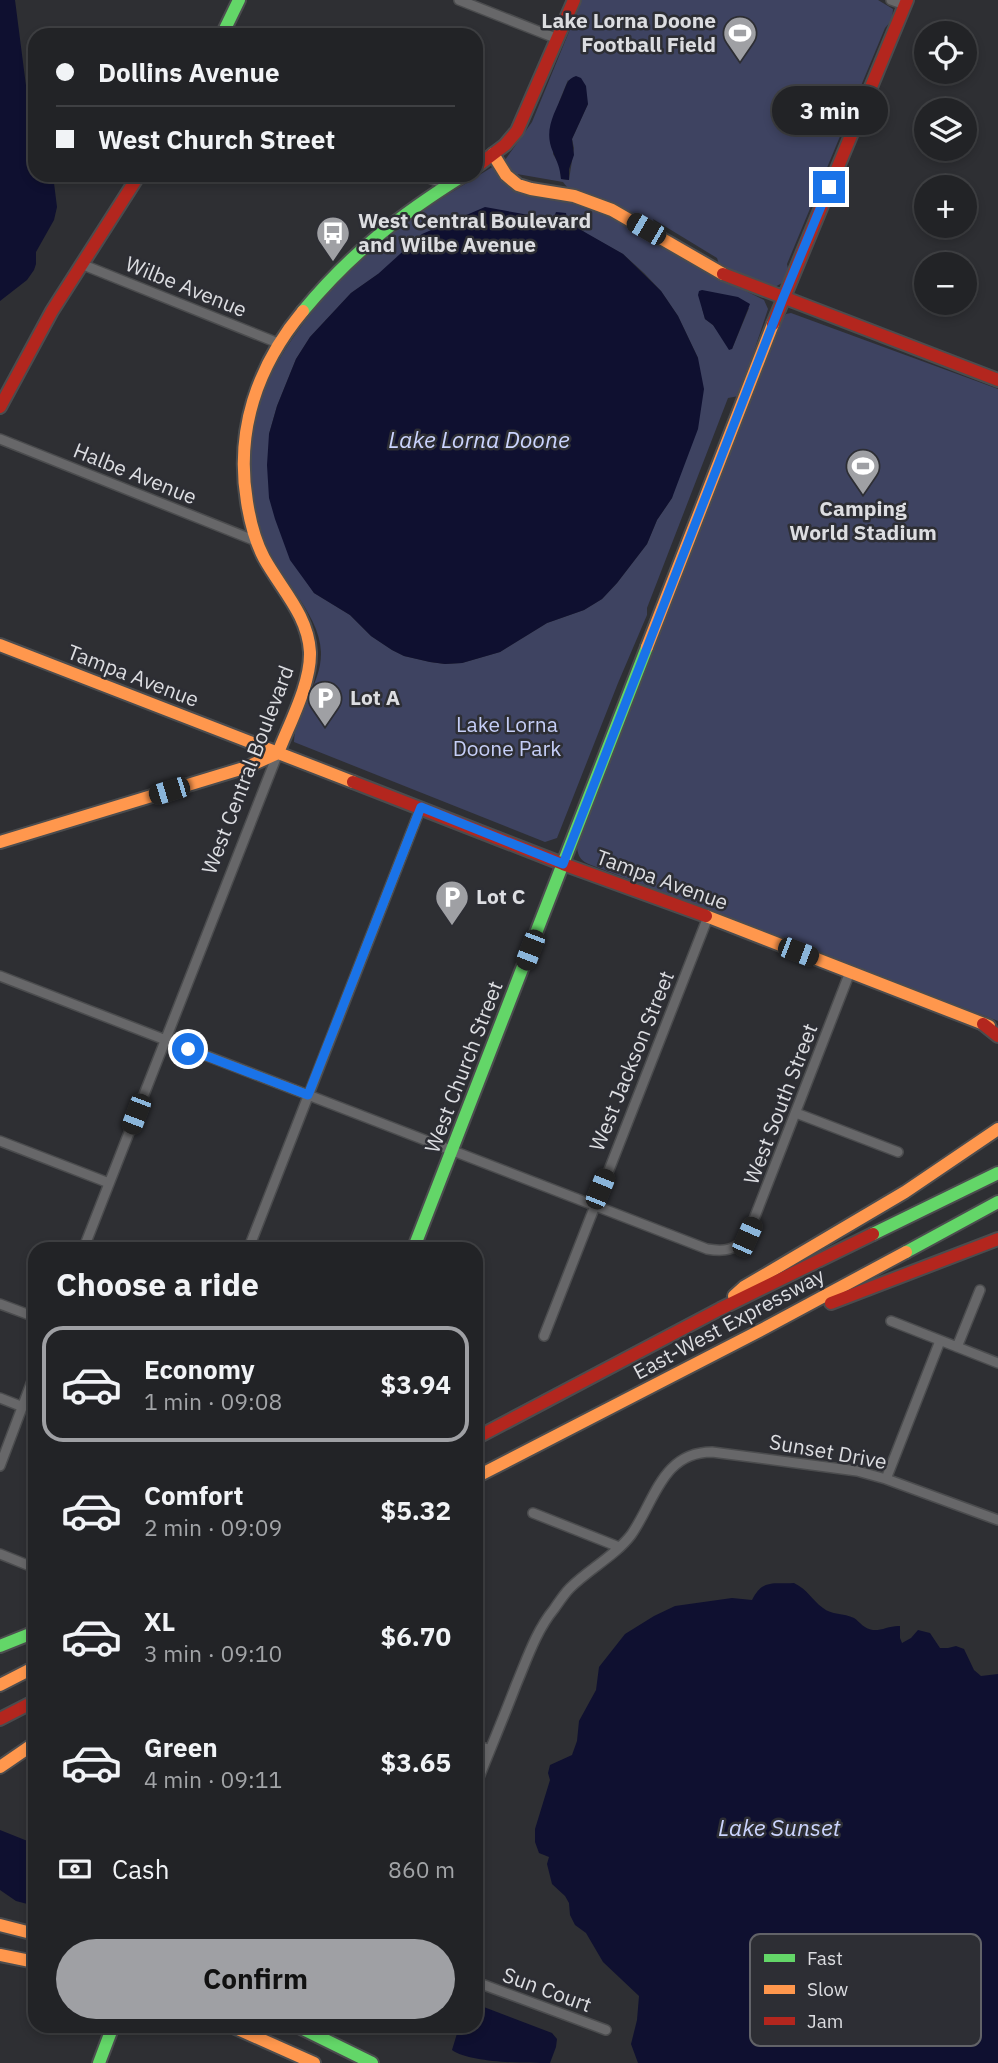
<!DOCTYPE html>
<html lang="en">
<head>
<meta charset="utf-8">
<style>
	body { margin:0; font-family:"IBM Plex Sans",sans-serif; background:#2e2f32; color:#f1f3f6; height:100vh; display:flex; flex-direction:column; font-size:26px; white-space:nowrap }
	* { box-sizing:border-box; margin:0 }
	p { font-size:23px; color:#a2a4a7 }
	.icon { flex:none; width:38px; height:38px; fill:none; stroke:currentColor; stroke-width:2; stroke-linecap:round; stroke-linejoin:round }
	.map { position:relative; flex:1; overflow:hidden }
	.sheet { position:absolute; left:28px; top:1242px; width:455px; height:791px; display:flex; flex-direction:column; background:#222326; border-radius:21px; box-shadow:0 4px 10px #0003,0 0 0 2px #3f4043 }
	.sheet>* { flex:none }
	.top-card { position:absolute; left:28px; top:28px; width:455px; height:154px; border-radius:21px; box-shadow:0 4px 10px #0003,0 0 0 2px #3f4043; display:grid; align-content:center; height:154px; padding:0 28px; background:#222326 }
	.controls { position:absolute; left:914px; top:21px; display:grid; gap:14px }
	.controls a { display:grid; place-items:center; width:63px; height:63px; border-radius:50%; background:#222326; box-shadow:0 4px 10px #0003,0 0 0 2px #3f4043; font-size:35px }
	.end { position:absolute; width:32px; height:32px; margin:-16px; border:9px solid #1a73e8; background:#fff; box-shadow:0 0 0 4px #fff }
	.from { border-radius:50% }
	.bubble { position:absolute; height:49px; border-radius:24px; background:#222326; box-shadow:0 4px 10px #0003,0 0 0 2px #3f4043; font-size:23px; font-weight:700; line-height:49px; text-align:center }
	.car { position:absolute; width:21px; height:42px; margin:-21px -10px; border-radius:9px; box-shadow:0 0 5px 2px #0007; background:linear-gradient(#222 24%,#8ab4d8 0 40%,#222 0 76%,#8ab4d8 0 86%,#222 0) }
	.top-card b { display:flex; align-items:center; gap:24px; height:66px; font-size:26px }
	.top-card b+b { border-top:2px solid #3f4043 }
	.top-card i { width:18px; height:18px; background:#f1f3f6 }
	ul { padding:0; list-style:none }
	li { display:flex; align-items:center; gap:21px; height:116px; margin:0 14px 10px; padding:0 14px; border:4px solid transparent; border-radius:21px }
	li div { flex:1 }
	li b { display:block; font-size:26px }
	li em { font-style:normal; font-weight:700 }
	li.current { border-color:#9fa0a4 }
	li>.icon { width:63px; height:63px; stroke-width:1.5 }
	h2 { padding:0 28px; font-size:32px; line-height:84px }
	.pay { display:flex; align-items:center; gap:18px; height:77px; padding:0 28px; font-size:26px }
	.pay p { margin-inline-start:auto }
	.button { display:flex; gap:14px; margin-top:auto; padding:14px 28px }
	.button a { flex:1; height:80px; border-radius:42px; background:#9fa0a4; color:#111; font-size:28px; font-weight:700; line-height:80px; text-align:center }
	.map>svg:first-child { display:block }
	.green { fill:#3e4361; fill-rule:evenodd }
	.water { fill:#0f1030 }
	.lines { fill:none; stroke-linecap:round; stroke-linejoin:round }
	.street-casing { stroke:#4b4c4e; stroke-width:12 }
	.fast-casing { stroke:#4b4c4e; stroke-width:16 }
	.slow-casing { stroke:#4b4c4e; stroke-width:16 }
	.jam-casing { stroke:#4b4c4e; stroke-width:16 }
	.street { stroke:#676769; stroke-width:9 }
	.fast { stroke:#63d668; stroke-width:12 }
	.slow { stroke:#ff974d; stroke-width:12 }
	.jam { stroke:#b3261e; stroke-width:12 }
	.route { stroke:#1a73e8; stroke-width:9 }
	.labels { text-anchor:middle; stroke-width:5; stroke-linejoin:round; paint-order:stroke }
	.poi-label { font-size:21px; font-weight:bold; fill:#dcdde1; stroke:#2d2e34; text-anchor:start }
	.street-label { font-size:21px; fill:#dcdde1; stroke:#2d2e34 }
	.park-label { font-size:21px; fill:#c5cef7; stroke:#2d2e34 }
	.water-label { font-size:23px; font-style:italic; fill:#cbd4fe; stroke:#2d2e34 }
	.key { fill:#2d2e34; stroke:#626368; stroke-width:2 }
	.key-label { font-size:19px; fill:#dcdde1 }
</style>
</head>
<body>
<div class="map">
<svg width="998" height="2063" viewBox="0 0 998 2063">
	<rect width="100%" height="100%" fill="#2e2f33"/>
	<path class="green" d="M582 0H878L893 9 892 20 885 28 787 264 788 269 782 283 775 287 721 270 717 258 653 219 656 229 571 192 563 182 517 174 521 182 506 167 505 160 532 122ZM568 80 588 104 572 139 574 148 569 180 561 179 560 166 553 154 559 102Z
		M494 166 500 176 561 199 587 205 614 216 690 263 764 300 768 309 739 396 728 398 647 608V615L618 683 557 838 545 842 294 742C295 712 322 684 321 652 320 611 272 572 260 530 256 517 251 503 249 489 248 481 250 471 250 463 250 396 285 343 327 294 342 277 358 258 375 245 413 215 454 191 494 166ZM554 217 567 219 587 234 623 254 644 273 661 291 678 316 698 358 672 498 657 520 647 544 617 583 602 599 584 610 547 623 500 652 462 663 445 664 430 662 404 656 392 650 371 636 350 615 314 593 304 578 269 434 277 406 296 359 310 337 351 293 378 274ZM702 308H749L732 349 713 325 705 319Z
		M791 313 998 389V1021L591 865C581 861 578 857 577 847L637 687 761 368 783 318 786 314Z"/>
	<path class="water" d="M0 0H15L29 109 35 126V175H53L57 207 54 220 36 252V264L34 270 27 280 0 301Z
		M576 76 581 78 586 86 588 104 572 139 574 155 569 169V180L561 179C560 167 557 162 553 152 543 130 555 113 563 93 567 84 567 79 576 76Z
		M485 207 551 219 554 217 556 212 566 213 567 219 574 226 623 254 661 291 678 316 698 358 704 389 698 429 672 498 657 520 647 544 617 583 602 599 584 610 547 623 500 652 462 663 445 664 430 662 404 656 392 650 371 636 350 615 314 593 290 560 275 519 269 498 267 465 269 434 277 406 296 359 310 337 351 293 378 274 422 234Z
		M702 290 738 297 750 304 732 349 729 350 713 325 705 319 698 295 699 291Z
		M794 1583C808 1590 811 1599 823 1608 831 1615 844 1613 854 1618 860 1622 864 1629 873 1630 881 1631 891 1625 900 1626V1638L902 1643 911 1638 918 1630 930 1633 940 1648H948L956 1646 964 1649 974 1670 981 1676 998 1674V2063H638L631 2044 637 2020 639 1996 603 1962 586 1933 575 1925 570 1915 569 1903 565 1896 552 1884 547 1864 549 1857 539 1853 535 1842V1829L550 1780 548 1773 550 1765 572 1755 577 1741 579 1721 596 1690 599 1667 625 1634 654 1616 675 1606 732 1598 752 1600C763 1579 772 1584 794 1583Z
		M0 1830 35 1844V1906L16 1901 0 1890Z
		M476 2004 552 2033 557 2039 556 2047 550 2063C524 2063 470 2063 452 2050L459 2027 476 2026Z"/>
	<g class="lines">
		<g class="street-casing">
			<path id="street" d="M459 0 558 39
				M891 0 905 5
				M421 175 447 185
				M81 264 278 343
				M0 439 256 541
				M0 976 707 1249C725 1252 735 1250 747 1237L850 972
				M796 1113 898 1152
				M0 1141 109 1183
				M83 1250 278 753
				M248 1250 421 807
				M0 1304 35 1317
				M891 1321 998 1363
				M544 1336 708 917
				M957 1347 980 1290
				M0 1398 23 1407
				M0 1466 35 1373
				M886 1479 940 1341
				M533 1513 619 1547
				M0 1554 35 1568
				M476 1745 490 1750
				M476 1785C489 1752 503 1719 516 1685 527 1659 536 1631 554 1609 559 1602 564 1594 570 1588 589 1569 615 1556 631 1535 655 1501 662 1452 712 1452L857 1471 886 1479 998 1520
				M476 1982 606 2030"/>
		</g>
		<g class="fast-casing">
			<path id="fast" d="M222 35 239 0
				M303 311C352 252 400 215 464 175
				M873 1234 998 1173
				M413 1250 647 647
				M906 1252 998 1202
				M0 1646 35 1632
				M297 2026 372 2063
				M99 2063 113 2026"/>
		</g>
		<g class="slow-casing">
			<path id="slow" d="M493 154 506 175 518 185 531 189 574 196 612 210 723 274
				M0 645 353 782
				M647 647 773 324
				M278 753C289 724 311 684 310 652 308 615 281 589 264 558 255 541 250 521 247 502 235 431 257 366 303 311
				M0 842 247 767 278 753
				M706 916 989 1026
				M734 1296 744 1287 905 1192 998 1129
				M476 1477 763 1329 906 1252
				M0 1685 35 1667
				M0 1767 35 1743
				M0 1925 35 1934
				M0 1955 35 1962
				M231 2026 314 2063"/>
		</g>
		<g class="jam-casing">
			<path id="jam" d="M476 167 505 145 517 131 574 0
				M723 274 998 380
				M773 324 907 0
				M0 407 52 311 139 175
				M353 782 563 864 706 916
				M983 1024 998 1036
				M831 1303 998 1239
				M476 1438 720 1309 873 1234
				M0 1719 35 1701"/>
		</g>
		<use href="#street" class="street"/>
		<use href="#fast" class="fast"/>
		<use href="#slow" class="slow"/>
		<use href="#jam" class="jam"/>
	</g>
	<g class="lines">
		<path class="route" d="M188 1049 308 1095 421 807 563 864 783 298 829 187"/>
	</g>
	<defs>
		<g id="stadium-pin" transform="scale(1.75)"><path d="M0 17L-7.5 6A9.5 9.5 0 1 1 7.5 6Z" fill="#9fa0a4" stroke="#2d2e34"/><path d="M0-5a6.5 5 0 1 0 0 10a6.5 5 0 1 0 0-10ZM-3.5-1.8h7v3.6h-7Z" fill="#fff"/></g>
		<g id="bus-pin" transform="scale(1.75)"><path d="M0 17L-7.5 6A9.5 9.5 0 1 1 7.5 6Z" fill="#9fa0a4" stroke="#2d2e34"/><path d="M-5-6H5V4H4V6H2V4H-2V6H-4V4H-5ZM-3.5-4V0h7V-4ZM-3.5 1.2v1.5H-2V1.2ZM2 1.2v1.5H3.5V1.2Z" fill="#fff"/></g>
		<g id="parking-pin" transform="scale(1.75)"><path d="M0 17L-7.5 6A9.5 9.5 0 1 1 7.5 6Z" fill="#9fa0a4" stroke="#2d2e34"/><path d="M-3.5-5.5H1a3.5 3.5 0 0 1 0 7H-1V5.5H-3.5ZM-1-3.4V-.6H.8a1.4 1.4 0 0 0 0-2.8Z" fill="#fff"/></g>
	</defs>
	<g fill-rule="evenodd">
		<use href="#stadium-pin" x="740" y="33"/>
		<use href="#bus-pin" x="333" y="233"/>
		<use href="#stadium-pin" x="863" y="466"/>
		<use href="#parking-pin" x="325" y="698"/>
		<use href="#parking-pin" x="452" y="897"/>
	</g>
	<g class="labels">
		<g class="poi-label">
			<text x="716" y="28" text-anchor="end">Lake Lorna Doone<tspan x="716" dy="24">Football Field</tspan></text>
			<text x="358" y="228">West Central Boulevard<tspan x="358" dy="24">and Wilbe Avenue</tspan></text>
			<text x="863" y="516" text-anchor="middle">Camping<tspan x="863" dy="24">World Stadium</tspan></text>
			<text x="350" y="705">Lot A</text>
			<text x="476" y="904">Lot C</text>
		</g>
		<g class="street-label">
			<text transform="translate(186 287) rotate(22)" y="7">Wilbe Avenue</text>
			<text transform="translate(135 474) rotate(22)" y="7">Halbe Avenue</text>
			<text transform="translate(133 676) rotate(21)" y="7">Tampa Avenue</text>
			<text transform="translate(248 770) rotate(-69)" y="7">West Central Boulevard</text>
			<text transform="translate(662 880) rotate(20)" y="7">Tampa Avenue</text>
			<text transform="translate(632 1061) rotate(-68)" y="7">West Jackson Street</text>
			<text transform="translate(464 1067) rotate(-69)" y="7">West Church Street</text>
			<text transform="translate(781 1104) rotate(-69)" y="7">West South Street</text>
			<text transform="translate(729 1324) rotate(-28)" y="7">East-West Expressway</text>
			<text transform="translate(828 1452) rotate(10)" y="7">Sunset Drive</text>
			<text transform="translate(547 1990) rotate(20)" y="7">Sun Court</text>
		</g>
		<g class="park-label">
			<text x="507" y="732">Lake Lorna<tspan x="507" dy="24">Doone Park</tspan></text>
		</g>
		<g class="water-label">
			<text x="479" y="448">Lake Lorna Doone</text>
			<text x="779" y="1836">Lake Sunset</text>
		</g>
	</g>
	<rect x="750" y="1934" width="231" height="112" rx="10" class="key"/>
	<rect x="764" y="1954" width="31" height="8" fill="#63d668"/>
	<rect x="764" y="1985" width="31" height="9" fill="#ff974d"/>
	<rect x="764" y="2017" width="31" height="8" fill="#b3261e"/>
	<g class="key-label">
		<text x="807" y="1965">Fast</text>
		<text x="807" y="1996">Slow</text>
		<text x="807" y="2028">Jam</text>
	</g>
</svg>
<div class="controls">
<a><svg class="icon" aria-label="locate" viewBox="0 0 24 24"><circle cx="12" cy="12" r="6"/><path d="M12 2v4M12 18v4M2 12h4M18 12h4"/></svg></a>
<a><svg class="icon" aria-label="layers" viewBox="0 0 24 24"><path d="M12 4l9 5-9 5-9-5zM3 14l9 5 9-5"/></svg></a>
<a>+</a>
<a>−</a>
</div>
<i class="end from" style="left:188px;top:1049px"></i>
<i class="end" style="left:829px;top:187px"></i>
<div class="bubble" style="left:772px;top:86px;width:116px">3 min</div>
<i class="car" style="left:646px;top:229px;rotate:300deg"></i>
<i class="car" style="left:169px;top:791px;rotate:253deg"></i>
<i class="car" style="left:530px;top:950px;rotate:201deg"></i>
<i class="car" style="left:798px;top:952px;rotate:111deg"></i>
<i class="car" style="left:136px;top:1114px;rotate:201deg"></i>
<i class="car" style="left:600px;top:1189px;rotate:22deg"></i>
<i class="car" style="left:747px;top:1237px;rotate:24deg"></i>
<div class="top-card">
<b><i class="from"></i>Dollins Avenue</b>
<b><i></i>West Church Street</b>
</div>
<section class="sheet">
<h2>Choose a ride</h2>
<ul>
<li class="current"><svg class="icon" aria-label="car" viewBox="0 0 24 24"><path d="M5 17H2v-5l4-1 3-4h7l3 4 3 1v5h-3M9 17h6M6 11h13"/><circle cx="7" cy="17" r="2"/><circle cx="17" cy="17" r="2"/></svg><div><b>Economy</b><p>1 min · 09:08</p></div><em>$3.94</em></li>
<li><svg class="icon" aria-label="car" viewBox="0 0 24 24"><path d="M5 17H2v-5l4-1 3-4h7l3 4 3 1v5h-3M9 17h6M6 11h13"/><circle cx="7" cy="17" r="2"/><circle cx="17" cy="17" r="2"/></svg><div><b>Comfort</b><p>2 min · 09:09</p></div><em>$5.32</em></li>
<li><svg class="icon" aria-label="car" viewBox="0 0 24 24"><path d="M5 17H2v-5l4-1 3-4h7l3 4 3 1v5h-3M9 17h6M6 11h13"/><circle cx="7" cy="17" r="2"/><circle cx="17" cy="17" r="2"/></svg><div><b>XL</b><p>3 min · 09:10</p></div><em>$6.70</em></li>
<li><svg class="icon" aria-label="car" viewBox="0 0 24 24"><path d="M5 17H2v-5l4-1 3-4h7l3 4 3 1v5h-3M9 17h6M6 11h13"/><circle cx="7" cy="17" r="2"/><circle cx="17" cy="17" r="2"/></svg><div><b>Green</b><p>4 min · 09:11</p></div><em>$3.65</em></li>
</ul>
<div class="pay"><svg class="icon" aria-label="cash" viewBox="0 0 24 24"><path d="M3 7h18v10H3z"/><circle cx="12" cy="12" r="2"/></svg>Cash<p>860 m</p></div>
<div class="button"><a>Confirm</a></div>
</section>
</div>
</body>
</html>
